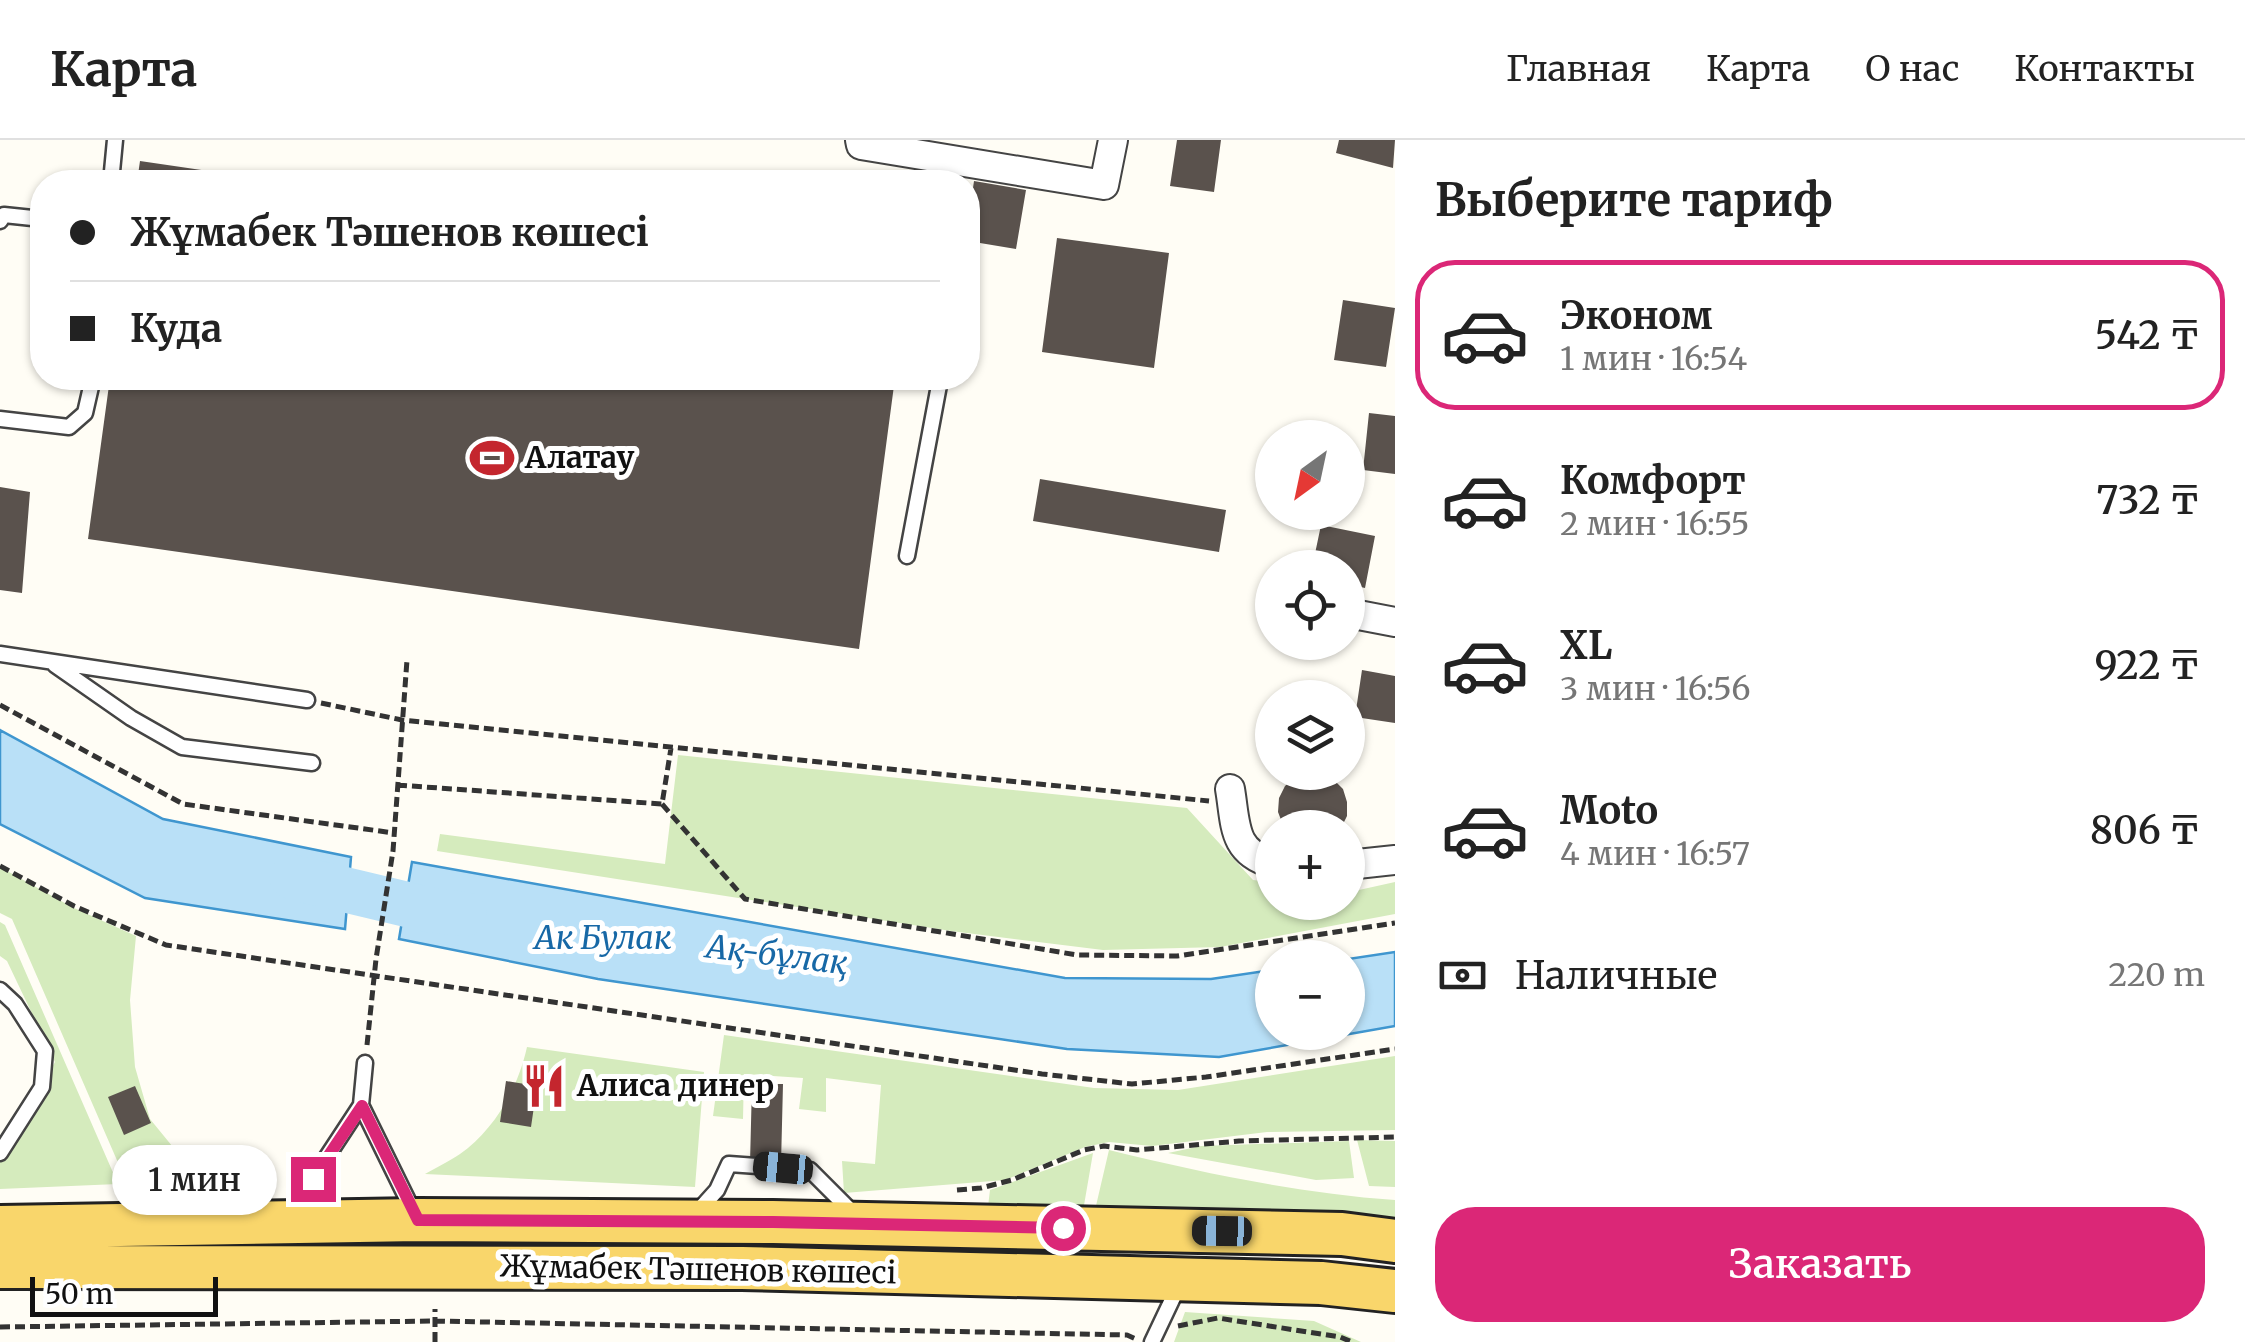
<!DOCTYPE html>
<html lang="ru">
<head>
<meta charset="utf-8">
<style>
	body { margin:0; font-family:Merriweather,serif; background:#f2f2f2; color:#222; height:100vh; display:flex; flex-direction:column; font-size:38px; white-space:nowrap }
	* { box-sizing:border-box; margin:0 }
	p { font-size:32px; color:#767676 }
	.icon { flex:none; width:55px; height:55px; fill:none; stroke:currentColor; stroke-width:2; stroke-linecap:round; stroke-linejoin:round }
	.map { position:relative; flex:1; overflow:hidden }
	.drawer { display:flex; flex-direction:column; background:#fff; width:850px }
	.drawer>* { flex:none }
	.banner { position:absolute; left:30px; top:30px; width:950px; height:220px; border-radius:40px; box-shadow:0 2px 8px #0004; display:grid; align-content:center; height:220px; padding:0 40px; background:#fff }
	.needle { width:65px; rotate:213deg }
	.controls { position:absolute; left:1255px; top:280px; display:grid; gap:20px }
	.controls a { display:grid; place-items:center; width:110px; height:110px; border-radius:50%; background:#fff; box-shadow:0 2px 8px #0004; font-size:50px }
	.scale { position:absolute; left:30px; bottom:25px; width:188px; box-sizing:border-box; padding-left:10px; border:5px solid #111; border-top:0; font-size:28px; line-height:35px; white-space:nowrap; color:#111; -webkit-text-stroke:8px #fff; paint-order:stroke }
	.end { position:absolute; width:45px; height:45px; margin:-22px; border:12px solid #db2777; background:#fff; box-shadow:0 0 0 5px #fff }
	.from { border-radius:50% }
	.bubble { position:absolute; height:70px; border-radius:35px; background:#fff; box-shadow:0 2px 8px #0004; font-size:32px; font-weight:600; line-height:70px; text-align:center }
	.car { position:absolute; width:30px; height:60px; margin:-30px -15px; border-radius:12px; box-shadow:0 0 8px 2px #0007; background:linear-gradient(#222 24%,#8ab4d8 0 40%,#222 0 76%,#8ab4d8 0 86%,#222 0) }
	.banner b { display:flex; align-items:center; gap:35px; height:95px; font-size:38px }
	.banner b+b { border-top:2px solid #e0e0e0 }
	.banner i { width:25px; height:25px; background:#222 }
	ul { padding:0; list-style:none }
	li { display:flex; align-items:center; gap:30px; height:150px; margin:0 20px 15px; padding:0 20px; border:5px solid transparent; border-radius:40px }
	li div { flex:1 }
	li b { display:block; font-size:38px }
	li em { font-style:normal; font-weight:600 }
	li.selected { border-color:#db2777 }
	li>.icon { width:90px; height:90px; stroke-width:1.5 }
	h2 { padding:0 40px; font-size:45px; line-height:120px }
	.pay { display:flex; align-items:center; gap:25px; height:110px; padding:0 40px; font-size:38px }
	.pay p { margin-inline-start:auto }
	.cta { display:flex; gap:20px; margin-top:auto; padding:20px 40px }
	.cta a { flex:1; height:115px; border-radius:40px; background:#db2777; color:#fff; font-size:40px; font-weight:600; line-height:115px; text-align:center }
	header { display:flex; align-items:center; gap:60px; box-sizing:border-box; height:140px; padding:0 50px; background:#fff; border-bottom:2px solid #e0e0e0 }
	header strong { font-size:48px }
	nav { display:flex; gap:55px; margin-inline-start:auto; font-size:35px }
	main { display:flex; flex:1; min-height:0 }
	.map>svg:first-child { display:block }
	.green { fill:#d5ebbd }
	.water { fill:#b9e0f7; stroke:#3f96cf; stroke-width:2.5 }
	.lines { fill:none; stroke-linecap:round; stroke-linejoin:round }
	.river { stroke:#b9e0f7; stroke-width:45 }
	.building { fill:#5a524d }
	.service-casing { stroke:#444; stroke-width:19 }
	.minor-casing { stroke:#444; stroke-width:32 }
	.primary-casing { stroke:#222; stroke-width:48 }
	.path { stroke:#333; stroke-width:5; stroke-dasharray:10 5; stroke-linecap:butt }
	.service { stroke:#fff; stroke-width:14 }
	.minor { stroke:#fff; stroke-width:28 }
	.primary { stroke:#f9d66b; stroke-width:42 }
	.route { stroke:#db2777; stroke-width:12 }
	.labels { text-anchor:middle; stroke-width:10; stroke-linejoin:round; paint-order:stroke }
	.poi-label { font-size:30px; font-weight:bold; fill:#111; stroke:#fff; text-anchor:start }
	.street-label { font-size:30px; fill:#111; stroke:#fff }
	.water-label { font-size:32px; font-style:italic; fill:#1768a6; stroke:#fff }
</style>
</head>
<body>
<header>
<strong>Карта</strong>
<nav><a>Главная</a><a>Карта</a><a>О нас</a><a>Контакты</a></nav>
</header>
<main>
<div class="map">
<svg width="1395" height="1202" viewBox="0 0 1395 1202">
	<rect width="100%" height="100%" fill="#fffdf5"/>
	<path class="green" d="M678 615 1187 668 1253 740 1272 742V762H1348V749L1359 750 1395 742V774L1220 807 1103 810 951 791 437 711 440 694 665 724Z
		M0 727 72 767 136 796 130 860 135 927 150 979 177 1012 126 1041 12 779 0 773Z
		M0 782 5 785 118 1044 0 1049V1011H5L55 922 7 821 0 816Z
		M724 895 1094 948 1178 950 1395 916V990L1267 992 1152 1006 1109 1002 1085 1007 1005 1040 844 1053 842 1021 875 1024 881 945 826 938V972L799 969 803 938 744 934 743 979 713 976Z
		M527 907 704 932 695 1047 425 1034C437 1027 450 1021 460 1014 495 989 518 948 527 907Z
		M1357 1000 1395 1001V1047L1369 1046Z
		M1349 1001 1354 1038 1316 1040 1168 1013 1201 1006Z
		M1109 1010C1203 1033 1298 1053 1395 1060V1086L1095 1070Z
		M1093 1013 1083 1071 987 1075 990 1050Z
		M1185 1172 1314 1181 1361 1202H1174Z"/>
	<path class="water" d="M0 590 163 679 351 717 345 789 145 758 0 684Z
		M412 722 1065 838 1211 839 1272 830V892H1348V819L1395 812V886L1219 917 1067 909 598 839 399 799Z"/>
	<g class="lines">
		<path class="river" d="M292 737 430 770 464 774"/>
	</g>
	<path class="building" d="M1177 0H1221L1214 52 1170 46Z
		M1339 0H1395L1393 28 1336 13Z
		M140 21 270 40 269 42H137Z
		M974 41 1026 50 1016 109 968 101V82Z
		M1057 98 1169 113 1154 228 1042 212Z
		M1343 160 1395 168 1386 227 1334 220Z
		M110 238H895L859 509 88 399Z
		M1369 273 1395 276V334L1363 330Z
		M1040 339 1226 370 1219 412 1033 381Z
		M0 347 30 352 22 453 0 450Z
		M1321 385 1375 396 1365 448 1348 444V428H1312Z
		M1362 530 1395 536V583L1355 577Z
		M1307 632 1321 633 1333 639 1343 649 1347 662V676L1341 688H1285L1283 685 1278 672 1279 658 1285 646 1295 637Z
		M506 941 537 946 531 987 500 982Z
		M752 944H783L781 1024 750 1023Z
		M135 946 151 983 124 995 108 957Z"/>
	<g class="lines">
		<g class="service-casing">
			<path id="service" d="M111 42 115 0
				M0 81 4 75 42 79
				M0 279 69 287 85 273 93 238
				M907 416 940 240
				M0 514 307 560
				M55 525 131 578 182 607 312 623
				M0 850 15 864 45 911 42 947 0 1013
				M361 965 415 1075
				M698 1071 717 1050 729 1024 810 1030 853 1073
				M290 1073 361 965 365 923
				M1152 1202 1179 1145"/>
		</g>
		<g class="minor-casing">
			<path id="minor" d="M860 0 861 5 1104 45 1113 0
				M1348 473 1395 482
				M1230 649C1236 684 1232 712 1272 723
				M1348 725 1395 720"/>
		</g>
		<g class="primary-casing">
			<path id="primary" d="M0 1087 418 1080 773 1082 1342 1094 1395 1101
				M0 1127 742 1128 1321 1143 1395 1151"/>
		</g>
		<path class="path" d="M321 563 402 580 1209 661
			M0 565 183 664 394 693
			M397 645 662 664 671 608
			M662 664 745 759 1077 815 1177 816 1395 783
			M0 726 74 766 166 805 1042 934 1132 944 1206 937 1395 909
			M367 905 376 819 393 711 407 520
			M957 1050 981 1048 1012 1040 1084 1010 1104 1006 1137 1010 1239 1001 1395 997
			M1178 1186 1218 1178 1340 1197 1352 1202
			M0 1187 435 1181 1127 1195 1136 1199
			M435 1202V1169"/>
		<use href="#service" class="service"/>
		<use href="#minor" class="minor"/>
		<use href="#primary" class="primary"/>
	</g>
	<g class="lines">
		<path class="route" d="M313 1039 362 966 418 1080 773 1082 1063 1088"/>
	</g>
	<defs>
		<g id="stadium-bare" transform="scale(3.45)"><path d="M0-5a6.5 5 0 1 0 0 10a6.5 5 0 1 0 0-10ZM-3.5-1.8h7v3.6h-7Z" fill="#c4262e" stroke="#fff" stroke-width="2.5" paint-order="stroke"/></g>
		<g id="restaurant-bare" transform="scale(3.45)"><path d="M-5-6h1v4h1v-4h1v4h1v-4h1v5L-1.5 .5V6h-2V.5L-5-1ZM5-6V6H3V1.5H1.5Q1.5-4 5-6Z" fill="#c4262e" stroke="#fff" stroke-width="2.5" paint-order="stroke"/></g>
	</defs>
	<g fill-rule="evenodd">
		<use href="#stadium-bare" x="492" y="318"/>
		<use href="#restaurant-bare" x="544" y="946"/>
	</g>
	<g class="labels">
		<g class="poi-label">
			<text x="525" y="328">Алатау</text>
			<text x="577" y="956">Алиса динер</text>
		</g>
		<g class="street-label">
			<text transform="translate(698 1130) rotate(1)" y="10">Жұмабек Тәшенов көшесі</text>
		</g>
		<g class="water-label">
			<text x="603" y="809">Ак Булак</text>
			<text transform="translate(777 815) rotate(7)" y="11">Ақ-бұлақ</text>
		</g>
	</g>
</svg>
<div class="controls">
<a><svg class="needle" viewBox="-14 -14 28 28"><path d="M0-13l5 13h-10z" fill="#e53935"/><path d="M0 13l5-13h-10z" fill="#767676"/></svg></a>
<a><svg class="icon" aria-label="locate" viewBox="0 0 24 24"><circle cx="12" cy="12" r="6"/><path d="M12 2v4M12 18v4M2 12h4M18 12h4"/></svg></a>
<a><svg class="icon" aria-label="layers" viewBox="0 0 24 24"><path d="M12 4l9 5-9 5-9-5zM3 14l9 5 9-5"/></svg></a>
<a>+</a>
<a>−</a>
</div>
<div class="scale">50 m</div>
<i class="end from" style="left:1063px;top:1088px"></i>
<i class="end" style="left:313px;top:1039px"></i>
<div class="bubble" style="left:112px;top:1005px;width:165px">1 мин</div>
<i class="car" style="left:783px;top:1028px;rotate:275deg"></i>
<i class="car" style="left:1222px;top:1091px;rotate:271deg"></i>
<div class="banner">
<b><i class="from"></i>Жұмабек Тәшенов көшесі</b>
<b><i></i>Куда</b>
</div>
</div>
<section class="drawer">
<h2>Выберите тариф</h2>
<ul>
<li class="selected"><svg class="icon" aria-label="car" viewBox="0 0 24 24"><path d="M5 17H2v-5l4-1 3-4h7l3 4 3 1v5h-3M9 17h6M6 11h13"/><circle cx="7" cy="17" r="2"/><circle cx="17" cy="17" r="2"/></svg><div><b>Эконом</b><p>1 мин · 16:54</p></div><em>542 ₸</em></li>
<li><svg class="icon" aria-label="car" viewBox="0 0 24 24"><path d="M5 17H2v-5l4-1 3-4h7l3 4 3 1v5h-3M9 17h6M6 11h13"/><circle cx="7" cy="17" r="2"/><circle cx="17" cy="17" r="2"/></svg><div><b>Комфорт</b><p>2 мин · 16:55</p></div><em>732 ₸</em></li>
<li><svg class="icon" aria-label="car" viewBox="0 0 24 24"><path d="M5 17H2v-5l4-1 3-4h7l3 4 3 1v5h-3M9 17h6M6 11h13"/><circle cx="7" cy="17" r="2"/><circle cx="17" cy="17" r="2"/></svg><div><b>XL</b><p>3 мин · 16:56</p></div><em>922 ₸</em></li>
<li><svg class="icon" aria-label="car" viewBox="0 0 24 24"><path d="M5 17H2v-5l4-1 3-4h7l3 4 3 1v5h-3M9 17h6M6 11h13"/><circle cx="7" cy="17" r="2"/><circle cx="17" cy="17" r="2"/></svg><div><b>Moto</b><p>4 мин · 16:57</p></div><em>806 ₸</em></li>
</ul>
<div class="pay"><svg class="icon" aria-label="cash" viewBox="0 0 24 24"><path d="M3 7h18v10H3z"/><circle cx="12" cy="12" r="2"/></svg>Наличные<p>220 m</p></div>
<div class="cta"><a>Заказать</a></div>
</section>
</main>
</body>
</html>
